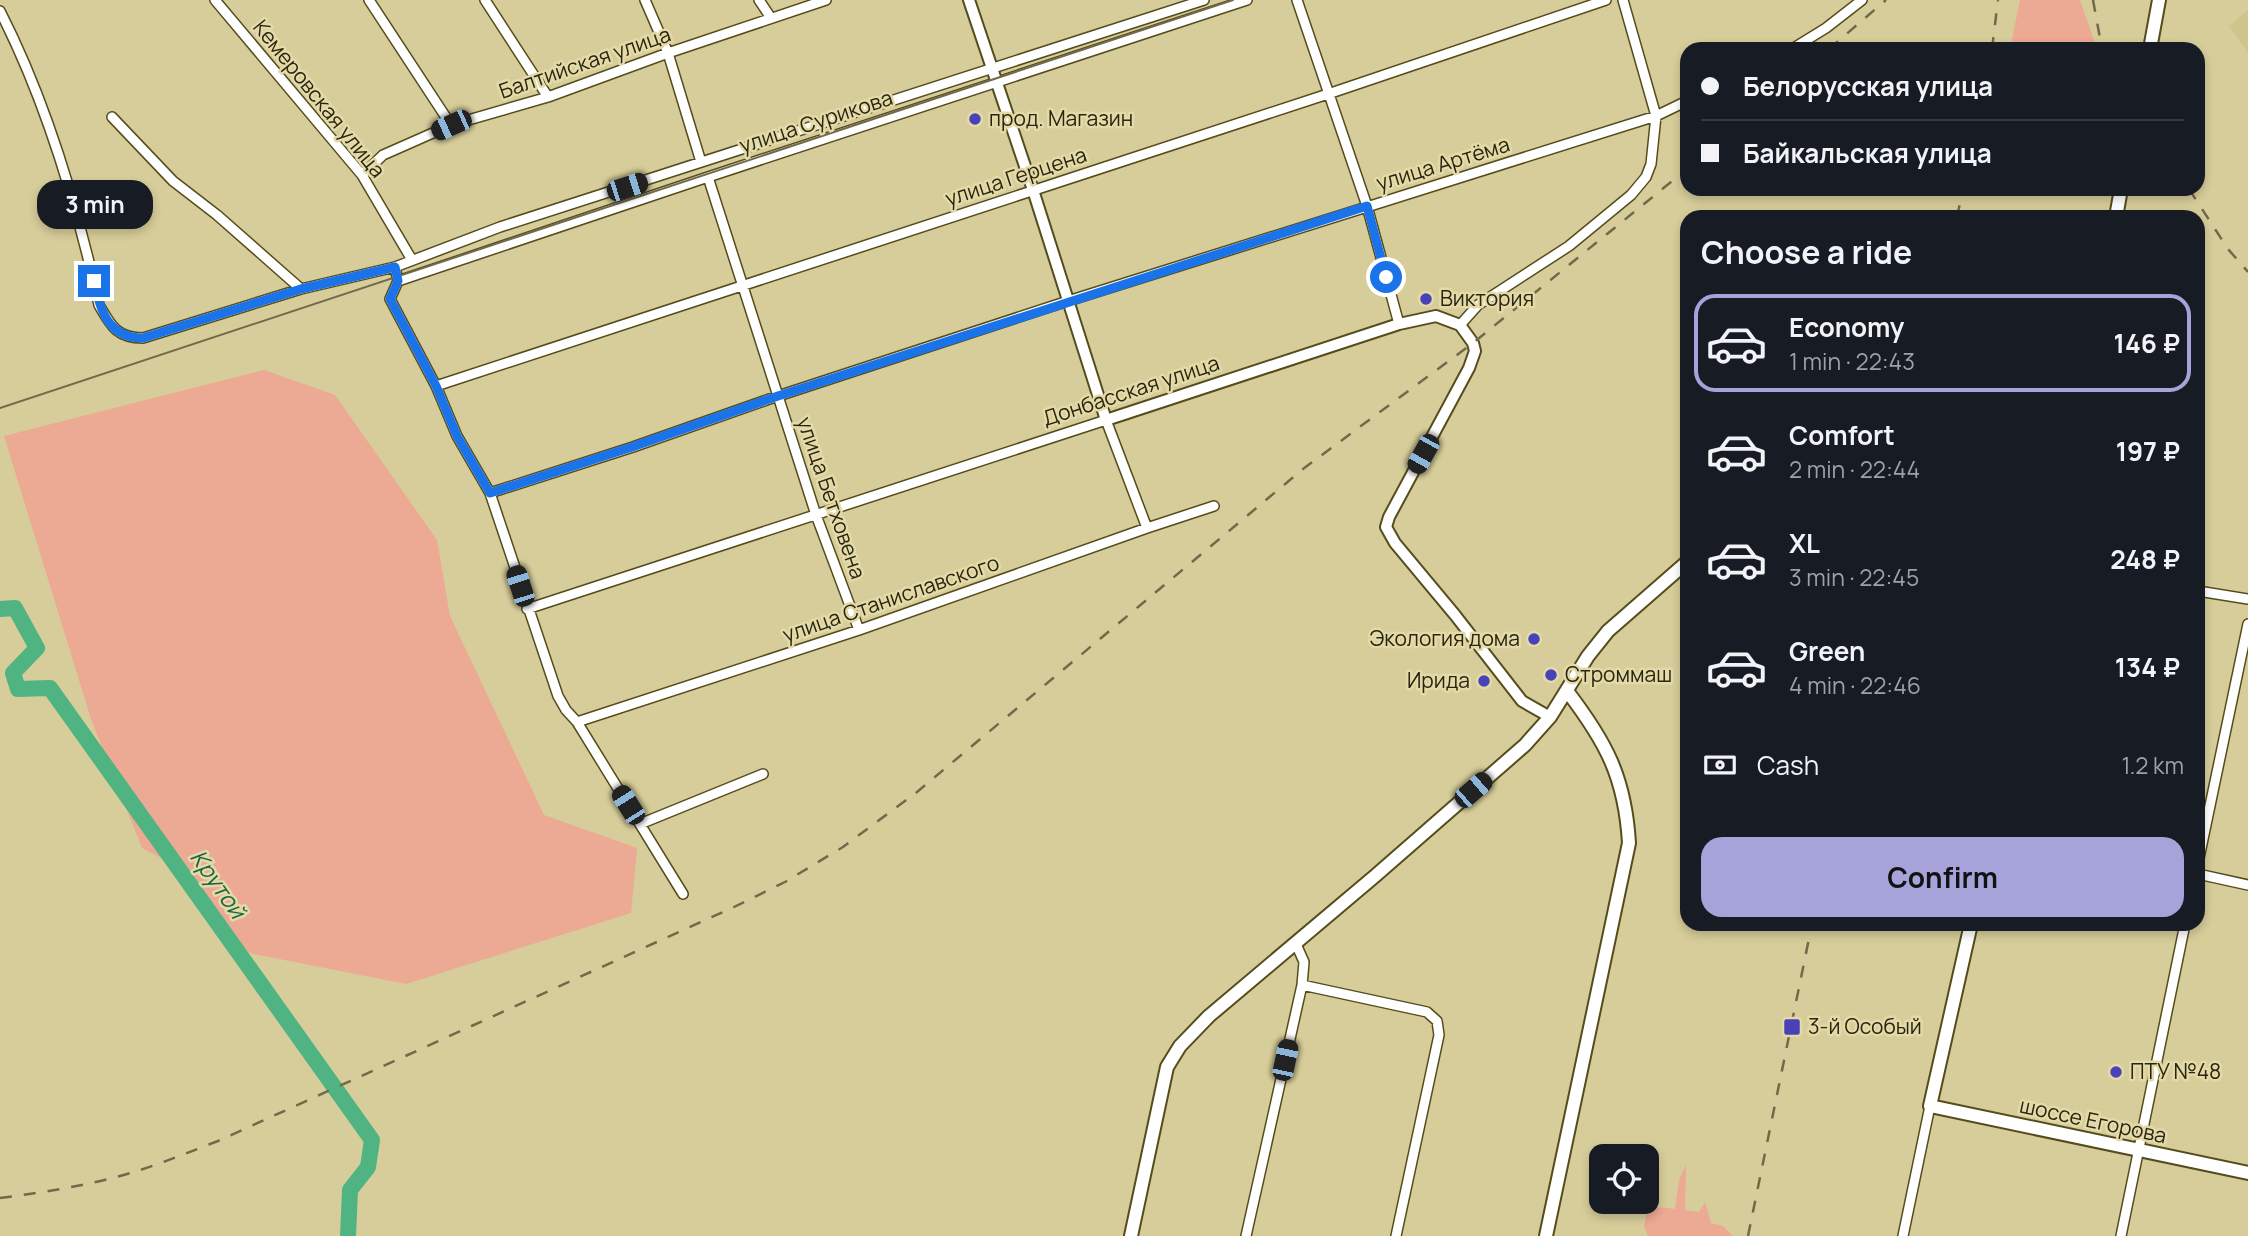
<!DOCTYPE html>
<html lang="en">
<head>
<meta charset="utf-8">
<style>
	body { margin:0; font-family:Manrope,sans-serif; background:#20242c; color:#f1f3f6; height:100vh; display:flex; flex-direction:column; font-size:26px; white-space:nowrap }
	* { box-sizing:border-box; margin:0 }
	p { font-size:23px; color:#9ea1a6 }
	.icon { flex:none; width:38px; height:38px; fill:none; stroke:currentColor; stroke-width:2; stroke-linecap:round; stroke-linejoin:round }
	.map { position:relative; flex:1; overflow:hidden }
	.drawer { position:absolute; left:1680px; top:210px; width:525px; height:721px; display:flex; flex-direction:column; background:#171b24; border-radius:21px; box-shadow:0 4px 10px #0003 }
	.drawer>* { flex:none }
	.top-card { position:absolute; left:1680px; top:42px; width:525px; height:154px; border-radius:21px; box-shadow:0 4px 10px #0003; display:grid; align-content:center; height:154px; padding:0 21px; background:#171b24 }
	.fabs { position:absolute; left:1589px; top:1144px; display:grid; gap:14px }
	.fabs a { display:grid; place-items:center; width:70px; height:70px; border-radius:14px; background:#171b24; box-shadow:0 4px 10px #0003; font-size:35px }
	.end { position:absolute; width:32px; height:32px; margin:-16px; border:9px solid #1a73e8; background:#fff; box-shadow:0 0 0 4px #fff }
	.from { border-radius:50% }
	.bubble { position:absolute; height:49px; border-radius:21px; background:#171b24; box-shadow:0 4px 10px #0003; font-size:23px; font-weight:700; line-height:49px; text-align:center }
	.car { position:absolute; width:21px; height:42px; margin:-21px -10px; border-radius:9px; box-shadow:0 0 5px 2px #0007; background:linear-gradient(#222 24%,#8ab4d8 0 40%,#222 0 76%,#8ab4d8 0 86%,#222 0) }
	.top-card b { display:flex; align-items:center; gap:24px; height:66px; font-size:26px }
	.top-card b+b { border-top:2px solid #363941 }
	.top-card i { width:18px; height:18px; background:#f1f3f6 }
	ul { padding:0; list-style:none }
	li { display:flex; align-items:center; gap:21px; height:98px; margin:0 14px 10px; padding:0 7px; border:4px solid transparent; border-radius:21px }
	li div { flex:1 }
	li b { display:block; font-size:26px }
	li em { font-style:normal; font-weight:700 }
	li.on { border-color:#a5a3da }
	li>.icon { width:63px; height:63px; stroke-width:1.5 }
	h2 { padding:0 21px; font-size:32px; line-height:84px }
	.pay { display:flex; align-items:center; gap:18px; height:77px; padding:0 21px; font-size:26px }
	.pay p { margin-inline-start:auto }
	.cta { display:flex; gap:14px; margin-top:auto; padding:14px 21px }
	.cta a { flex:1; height:80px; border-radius:21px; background:#a5a3da; color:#111; font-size:28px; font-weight:700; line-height:80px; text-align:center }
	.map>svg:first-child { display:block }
	.built { fill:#cfc58a }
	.green { fill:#eca993 }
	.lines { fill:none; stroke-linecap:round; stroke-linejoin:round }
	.river { stroke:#4fb482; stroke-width:16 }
	.minor-casing { stroke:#554c1c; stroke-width:12 }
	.tertiary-casing { stroke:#554c1c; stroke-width:14 }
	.secondary-casing { stroke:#554c1c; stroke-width:16 }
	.minor { stroke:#fff; stroke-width:9 }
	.tertiary { stroke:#fff; stroke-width:10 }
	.secondary { stroke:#fff; stroke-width:12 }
	.tram { stroke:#716a4a; stroke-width:2 }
	.rail { stroke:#716a4a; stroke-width:2.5; stroke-dasharray:12 12; stroke-linecap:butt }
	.route { stroke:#1a73e8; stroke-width:9 }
	.poi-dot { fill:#4841b7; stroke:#e4daa7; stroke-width:2.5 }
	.labels { text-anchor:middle; stroke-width:5; stroke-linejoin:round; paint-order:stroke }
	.street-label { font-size:21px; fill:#292511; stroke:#e4daa7 }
	.poi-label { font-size:21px; fill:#292511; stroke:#e4daa7; text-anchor:start }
	.water-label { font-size:23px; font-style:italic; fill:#1b6543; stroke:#e4daa7 }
</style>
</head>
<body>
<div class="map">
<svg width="2248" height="1236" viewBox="0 0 2248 1236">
	<rect width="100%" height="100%" fill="#d7cd9a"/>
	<path class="built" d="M2248 10V53L2229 26Z"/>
	<path class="green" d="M2020 0H2080L2097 49H2010Z
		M264 370 335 395 437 540 450 616 544 815 637 848 631 913 406 984 249 953 169 862 142 848 91 719 4 436Z
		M1686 1165 1685 1210 1699 1212 1705 1202 1711 1223 1723 1226 1733 1236H1648L1644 1227 1648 1206 1675 1209 1679 1180Z"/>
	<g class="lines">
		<path class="river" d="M0 609 15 608 37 648 13 673 18 689 50 688 372 1140 368 1167 350 1190 348 1236"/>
		<g class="minor-casing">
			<path id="minor" d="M215 0 362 175 412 260
				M369 0 451 125
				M485 0 548 97
				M645 0 668 53 701 162
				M759 0 771 18
				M1297 0 1367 206 1399 324
				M0 11C47 103 77 205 99 305 111 326 117 338 143 338L301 289 395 267 500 227 1204 0
				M1792 49 1826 28 1862 0
				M112 117 173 181 217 215 301 289
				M362 175 383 155 451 125 548 97 668 53 826 0
				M708 177 816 515 859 630
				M395 267 398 281 390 299 436 386 457 436 490 493 558 696 566 710 577 722 683 894
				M398 281 708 177 1247 0
				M1460 325 1478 305 1569 246 1631 195 1646 177 1651 164 1656 116 1623 0
				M436 386 1328 94 1606 0
				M490 493 633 447 778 396 1068 301 1656 116 1687 101
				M2198 591 2248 599
				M527 609 1106 420 1147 528
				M577 722 859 630 1147 528 1214 506
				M640 824 763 774
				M2198 863 2248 624
				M2198 874 2248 885
				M1302 985 1427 1012 1437 1021 1439 1035 1396 1236
				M1246 1236 1302 985 1304 962 1296 944
				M1903 1236 1930 1106
				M2121 1236 2185 924"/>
		</g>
		<g class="tertiary-casing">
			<path id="tertiary" d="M969 0 1033 190 1106 420 1399 324 1436 316 1460 325 1473 343 1475 351 1469 368 1389 517 1386 527 1395 543 1455 615 1522 701 1550 717"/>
		</g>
		<g class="secondary-casing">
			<path id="secondary" d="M2150 49 2159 0
				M2116 217 2121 189
				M1971 924 1930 1106 2248 1173
				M1131 1236 1167 1067 1180 1046 1209 1016 1375 876 1525 745 1550 717 1588 656 1608 631 1687 562
				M1546 1236 1629 843C1625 777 1606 742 1567 691"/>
		</g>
		<use href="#minor" class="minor"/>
		<use href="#tertiary" class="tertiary"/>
		<use href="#secondary" class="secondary"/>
		<path class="tram" d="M0 408 1233 0"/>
		<path class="rail" d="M2093 0 2102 49
			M1829 49 1886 0
			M1992 49 1998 0
			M2189 189 2228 249 2248 272
			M1957 217 1963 189
			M0 1198C39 1193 78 1187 116 1177 151 1168 184 1154 218 1141L734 907 785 882 843 847 917 792 1303 469 1473 343 1687 169
			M1748 1236 1812 924"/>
	</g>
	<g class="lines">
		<path class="route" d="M94 281C100 310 108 338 143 338L301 289 395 267 398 281 390 299 436 386 457 436 490 493 632 447 778 396 1367 206 1386 277"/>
	</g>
	<g class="poi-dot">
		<circle cx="975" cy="119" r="7"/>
		<circle cx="1426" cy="299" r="7"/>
		<circle cx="1534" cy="639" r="7"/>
		<circle cx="1551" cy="675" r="7"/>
		<circle cx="1484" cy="681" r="7"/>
		<rect x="1783" y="1018" width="18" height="18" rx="3.5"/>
		<circle cx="2116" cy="1072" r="7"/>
	</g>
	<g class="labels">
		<g class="street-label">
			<text transform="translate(585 63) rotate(-19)" y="7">Балтийская улица</text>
			<text transform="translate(319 99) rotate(51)" y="7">Кемеровская улица</text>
			<text transform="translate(816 122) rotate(-18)" y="7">улица Сурикова</text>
			<text transform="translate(1443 164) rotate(-17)" y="7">улица Артёма</text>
			<text transform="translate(1016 177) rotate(-18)" y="7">улица Герцена</text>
			<text transform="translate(1131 391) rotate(-18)" y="7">Донбасская улица</text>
			<text transform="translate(831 498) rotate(71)" y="7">улица Бетховена</text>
			<text transform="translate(891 599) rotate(-19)" y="7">улица Станиславского</text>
			<text transform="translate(2093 1121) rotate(12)" y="7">шоссе Егорова</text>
		</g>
		<g class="poi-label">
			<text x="989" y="126">прод. Магазин</text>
			<text x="1440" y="306">Виктория</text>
			<text x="1520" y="646" text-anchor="end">Экология дома</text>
			<text x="1565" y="682">Строммаш</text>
			<text x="1470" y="688" text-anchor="end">Ирида</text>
			<text x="1808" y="1034">3-й Особый</text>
			<text x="2130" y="1079">ПТУ №48</text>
		</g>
		<g class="water-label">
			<text transform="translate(218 884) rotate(55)" y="8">Крутой</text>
		</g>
	</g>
</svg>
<div class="fabs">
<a><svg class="icon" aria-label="locate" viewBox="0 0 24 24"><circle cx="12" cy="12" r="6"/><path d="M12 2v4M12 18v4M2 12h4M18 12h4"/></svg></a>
</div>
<i class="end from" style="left:1386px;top:277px"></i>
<i class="end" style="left:94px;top:281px"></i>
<div class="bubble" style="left:37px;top:180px;width:116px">3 min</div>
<i class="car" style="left:451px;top:125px;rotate:246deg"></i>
<i class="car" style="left:627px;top:187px;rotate:72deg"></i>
<i class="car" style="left:1423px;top:454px;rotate:209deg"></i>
<i class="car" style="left:520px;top:586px;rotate:342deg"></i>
<i class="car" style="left:1473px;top:790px;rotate:49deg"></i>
<i class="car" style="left:628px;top:805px;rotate:328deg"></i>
<i class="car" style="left:1285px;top:1060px;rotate:12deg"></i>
<div class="top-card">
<b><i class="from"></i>Белорусская улица</b>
<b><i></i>Байкальская улица</b>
</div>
<section class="drawer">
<h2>Choose a ride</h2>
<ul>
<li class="on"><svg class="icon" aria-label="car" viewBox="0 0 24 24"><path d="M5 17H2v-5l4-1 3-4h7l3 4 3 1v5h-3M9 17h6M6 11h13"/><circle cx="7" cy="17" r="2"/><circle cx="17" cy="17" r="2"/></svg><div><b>Economy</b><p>1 min · 22:43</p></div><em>146 ₽</em></li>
<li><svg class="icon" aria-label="car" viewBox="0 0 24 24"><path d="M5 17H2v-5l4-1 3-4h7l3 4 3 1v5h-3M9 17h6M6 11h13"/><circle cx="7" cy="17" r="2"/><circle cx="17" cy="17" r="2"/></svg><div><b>Comfort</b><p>2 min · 22:44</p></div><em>197 ₽</em></li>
<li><svg class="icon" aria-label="car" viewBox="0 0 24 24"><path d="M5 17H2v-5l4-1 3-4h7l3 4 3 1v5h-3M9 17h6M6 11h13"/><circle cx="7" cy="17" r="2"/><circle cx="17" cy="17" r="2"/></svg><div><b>XL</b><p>3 min · 22:45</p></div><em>248 ₽</em></li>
<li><svg class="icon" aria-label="car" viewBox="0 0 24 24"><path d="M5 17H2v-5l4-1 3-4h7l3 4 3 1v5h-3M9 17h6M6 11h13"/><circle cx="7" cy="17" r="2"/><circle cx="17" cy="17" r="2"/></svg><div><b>Green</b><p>4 min · 22:46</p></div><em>134 ₽</em></li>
</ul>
<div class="pay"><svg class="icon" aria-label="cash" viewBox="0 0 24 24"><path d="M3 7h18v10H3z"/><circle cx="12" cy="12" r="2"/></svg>Cash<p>1.2 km</p></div>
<div class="cta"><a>Confirm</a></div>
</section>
</div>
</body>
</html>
